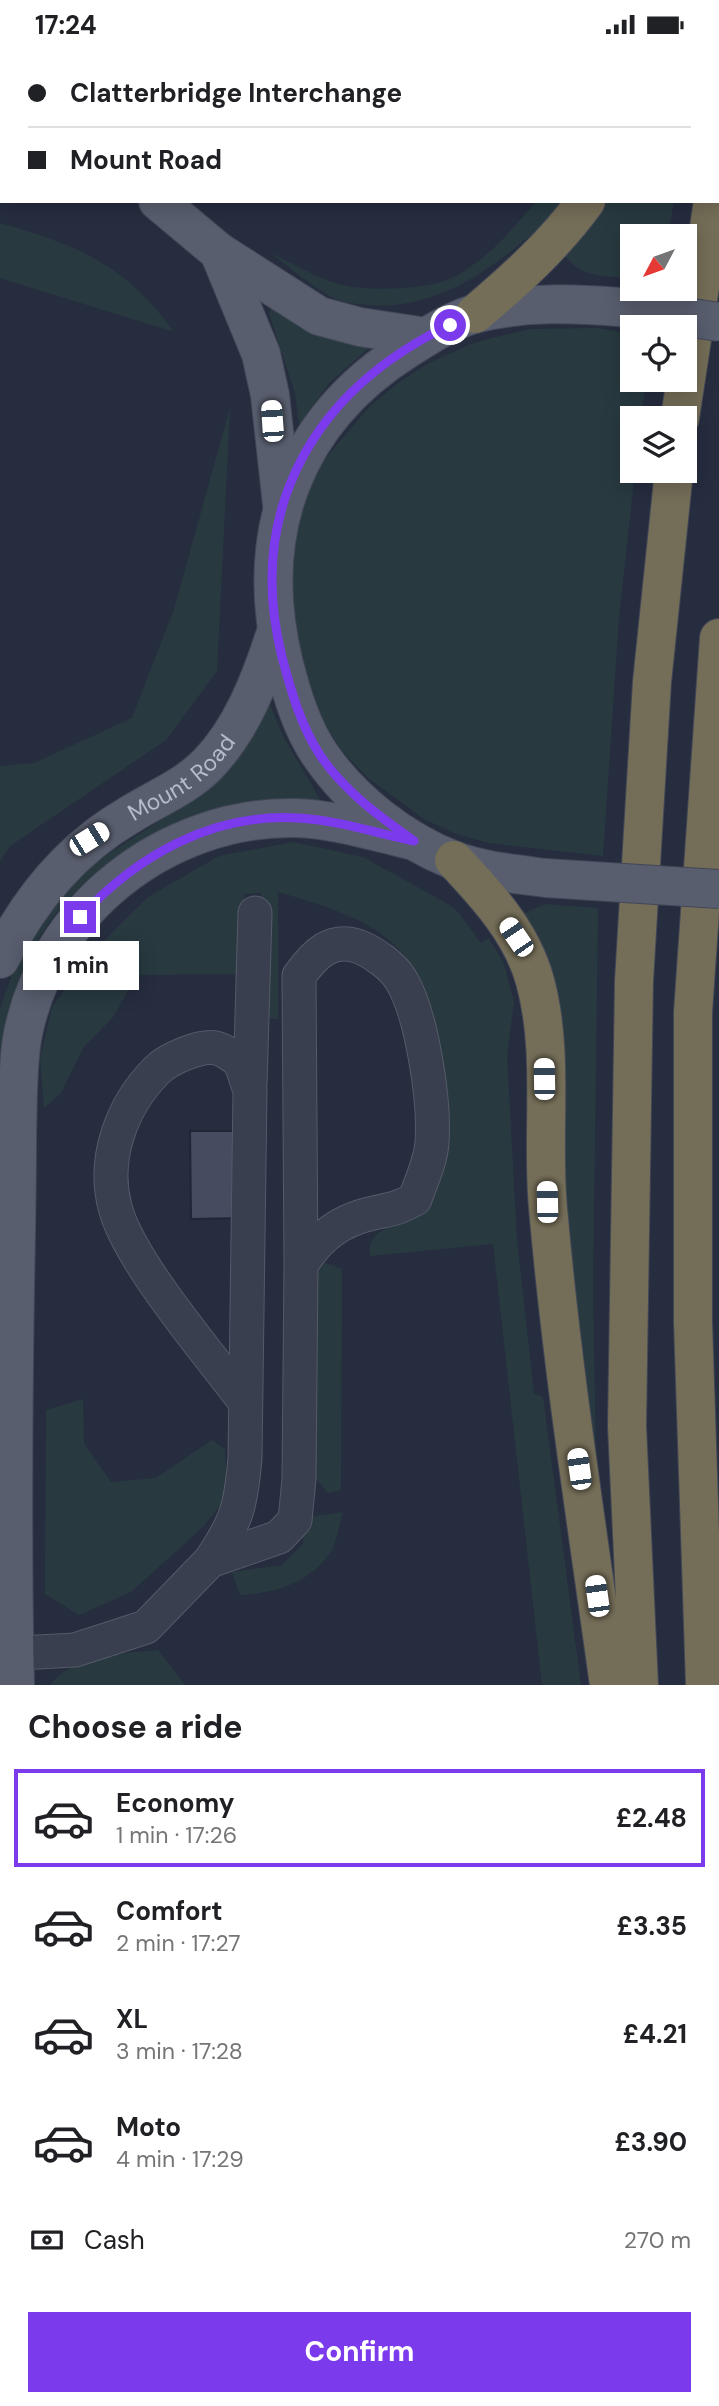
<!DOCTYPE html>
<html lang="en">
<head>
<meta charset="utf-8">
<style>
	body { margin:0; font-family:"DM Sans",sans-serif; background:#f2f2f2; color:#202124; height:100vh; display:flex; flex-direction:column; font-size:26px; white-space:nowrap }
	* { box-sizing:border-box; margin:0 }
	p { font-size:23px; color:#757577 }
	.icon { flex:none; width:38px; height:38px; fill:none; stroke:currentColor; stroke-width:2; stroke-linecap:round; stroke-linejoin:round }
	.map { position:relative; height:1636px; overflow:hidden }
	.side { display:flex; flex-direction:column; background:#fff; flex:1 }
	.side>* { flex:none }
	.banner { position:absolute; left:0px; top:0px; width:719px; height:154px; box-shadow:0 4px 18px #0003; display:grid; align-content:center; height:154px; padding:0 28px; background:#fff }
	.needle { width:46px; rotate:229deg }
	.fabs { position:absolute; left:620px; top:175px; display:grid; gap:14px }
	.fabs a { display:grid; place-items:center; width:77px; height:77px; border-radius:0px; background:#fff; box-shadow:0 4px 18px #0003; font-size:35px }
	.end { position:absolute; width:32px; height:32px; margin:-16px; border:9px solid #7c3aed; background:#fff; box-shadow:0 0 0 4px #fff }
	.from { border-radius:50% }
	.bubble { position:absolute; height:49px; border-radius:0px; background:#fff; box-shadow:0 4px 18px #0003; font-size:23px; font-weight:700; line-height:49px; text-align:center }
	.car { position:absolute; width:21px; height:42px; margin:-21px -10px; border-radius:9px; box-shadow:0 0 5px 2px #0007; background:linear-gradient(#fff 24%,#345 0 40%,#fff 0 76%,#345 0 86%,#fff 0) }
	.banner b { display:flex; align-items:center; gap:24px; height:66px; font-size:26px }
	.banner b+b { border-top:2px solid #e0e0e0 }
	.banner i { width:18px; height:18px; background:#202124 }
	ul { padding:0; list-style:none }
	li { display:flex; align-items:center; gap:21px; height:98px; margin:0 14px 10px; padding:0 14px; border:4px solid transparent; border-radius:0px }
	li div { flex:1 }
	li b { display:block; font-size:26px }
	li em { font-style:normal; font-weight:700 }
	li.active { border-color:#7c3aed }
	li>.icon { width:63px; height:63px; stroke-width:1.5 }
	h2 { padding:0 28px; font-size:32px; line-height:84px }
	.pay { display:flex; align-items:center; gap:18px; height:77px; padding:0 28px; font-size:26px }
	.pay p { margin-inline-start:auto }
	.button { display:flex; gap:14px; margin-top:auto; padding:14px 28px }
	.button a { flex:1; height:80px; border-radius:0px; background:#7c3aed; color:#fff; font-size:28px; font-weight:700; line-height:80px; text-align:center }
	.status { display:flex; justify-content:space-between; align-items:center; height:49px; padding:0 35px; background:#fff; direction:ltr }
	.status svg { height:19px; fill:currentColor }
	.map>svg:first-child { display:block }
	.green { fill:#283a40 }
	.building { fill:#454c60; stroke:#212636; stroke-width:2 }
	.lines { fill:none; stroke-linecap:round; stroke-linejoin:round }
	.minor-casing { stroke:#555a69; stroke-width:35 }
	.major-casing { stroke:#434858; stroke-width:40 }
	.highway-casing { stroke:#424756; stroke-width:40 }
	.minor { stroke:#3a3f4f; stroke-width:33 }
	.major { stroke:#585e6e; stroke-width:38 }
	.highway { stroke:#746d57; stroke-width:38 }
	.major-bridge-casing { stroke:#434858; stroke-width:40; stroke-linecap:butt }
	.major-bridge { stroke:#585e6e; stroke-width:38 }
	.route { stroke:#7c3aed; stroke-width:9 }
	.labels { text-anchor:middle; stroke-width:7; stroke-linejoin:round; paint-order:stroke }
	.street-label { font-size:23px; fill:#b6bbc9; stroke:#1f2434 }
</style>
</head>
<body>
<div class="status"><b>17:24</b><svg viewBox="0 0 49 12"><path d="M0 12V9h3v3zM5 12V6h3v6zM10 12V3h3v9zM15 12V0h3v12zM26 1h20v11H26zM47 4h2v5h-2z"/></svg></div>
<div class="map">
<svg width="719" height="1636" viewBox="0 0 719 1636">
	<rect width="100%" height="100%" fill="#262d3f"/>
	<path class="green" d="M536 152H570L539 191 532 185C485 225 433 261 368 256 356 255 342 254 332 248 310 237 290 218 270 204 292 214 315 228 338 235 365 243 430 241 454 228 488 210 512 181 536 152Z
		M608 152H674L668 187H632V230C603 226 584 230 564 206Z
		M0 174C77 196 126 216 174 283L0 229Z
		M272 256 336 292 371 297 329 334 299 376 295 344 269 264Z
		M598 279 632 285V331H646L641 369H632V422H635L619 568 603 807 489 794 456 785 424 770 368 729 341 701 323 672 295 603 289 508 308 442 325 410 369 358 398 334 429 314 471 295 492 289 531 280Z
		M230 359 217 622 166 691 10 797 0 812V717L34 714 132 669 174 560Z
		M267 648 282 685 322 754C285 752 248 752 211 762 128 785 45 851 17 936 6 968 3 1001 0 1035V959L15 917 37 877 63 843 93 815 178 760Z
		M293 793 363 808 448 855 458 863 481 894 489 889 504 915 514 953 507 1007 517 1191 534 1345 543 1348 581 1636H542L493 1195 370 1207C367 1178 397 1178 415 1163 423 1155 435 1138 439 1128 461 1078 436 939 398 899 367 868 319 855 278 843V970L262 969 261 844 244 845 243 925 137 926 113 968 84 998 61 1044 44 1059 40 1010 52 958 89 906 148 848 219 807Z
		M545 855 598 859 593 1239 597 1472 516 868Z
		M320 1212 342 1220 341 1441 328 1444 314 1427 316 1231Z
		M83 1350 84 1395 111 1433 156 1429 212 1391 225 1400 227 1448 203 1478 131 1543 79 1566 45 1545 46 1361Z
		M343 1463C339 1475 337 1494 330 1504 308 1535 275 1544 240 1546L232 1523 282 1516 303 1495 304 1469Z
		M158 1601 185 1636H50C76 1605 120 1605 158 1601Z"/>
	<path class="building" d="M190 1082H241L242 1169 191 1170Z"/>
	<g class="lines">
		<g class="minor-casing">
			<path id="minor" d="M250 1036 255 864
				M210 1512C237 1472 241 1457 245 1409L250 1042 240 1012C233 1008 223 1000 216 999 200 996 168 1010 157 1021 122 1056 102 1109 115 1158 128 1211 210 1306 245 1353
				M0 1605 75 1601 146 1578 210 1512 279 1488 295 1471 299 1430 301 1216 299 927C314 906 331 887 360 898 374 904 393 917 401 931 422 965 435 1053 432 1093 431 1112 421 1132 415 1150 391 1164 382 1160 359 1168 332 1177 316 1193 301 1216"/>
		</g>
		<g class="major-casing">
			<g id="major">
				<path d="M0 79 2 80"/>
				<path d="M158 152 219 203 319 267 360 278 426 288"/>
				<path d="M219 203 261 305 270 346 282 455"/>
				<path d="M546 829C515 825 482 822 453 811 402 791 352 752 321 707 302 680 292 646 284 615 252 485 293 372 407 300 428 287 453 270 478 264 525 253 571 254 619 258"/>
				<path id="s1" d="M0 910C30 849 72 799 131 765 157 749 185 738 207 716 242 680 261 630 276 583"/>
				<path d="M15 1636C12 1503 13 1370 15 1238 16 1188 17 1138 17 1088 18 1055 17 1022 22 990 45 861 166 767 295 769 334 770 376 783 414 792"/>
			</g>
		</g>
		<g class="highway-casing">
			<path id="highway" d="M644 2V0
				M718 121 719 111
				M475 265C515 231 555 195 586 152
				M680 369 713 152
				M454 811C487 846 522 884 535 932 555 1004 541 1085 548 1159 562 1319 587 1477 609 1636
				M639 1636 627 1377 634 932 652 633 674 422
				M705 1636 693 1273V963L719 589"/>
		</g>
		<use href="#minor" class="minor"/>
		<use href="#major" class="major"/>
		<use href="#highway" class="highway"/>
		<g class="major-bridge-casing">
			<path id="major-bridge" d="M619 258 719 273
				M546 829 719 840"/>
		</g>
		<use href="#major-bridge" class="major-bridge"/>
	</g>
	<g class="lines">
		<path class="route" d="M80 868C137 807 211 764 298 769 336 771 376 784 414 792 380 768 344 742 320 706 301 677 291 642 282 608 245 460 315 340 450 276"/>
	</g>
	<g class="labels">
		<g class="street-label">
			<text dy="8" stroke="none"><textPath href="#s1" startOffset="261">Mount Road</textPath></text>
		</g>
	</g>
</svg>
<div class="fabs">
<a><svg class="needle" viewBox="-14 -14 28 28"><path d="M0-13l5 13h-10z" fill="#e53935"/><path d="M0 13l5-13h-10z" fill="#757577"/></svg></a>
<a><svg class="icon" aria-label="locate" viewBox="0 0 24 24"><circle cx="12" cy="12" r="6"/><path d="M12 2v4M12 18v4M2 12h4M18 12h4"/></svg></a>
<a><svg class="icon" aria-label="layers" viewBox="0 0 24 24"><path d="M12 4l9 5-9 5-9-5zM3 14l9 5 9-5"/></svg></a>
</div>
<i class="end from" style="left:450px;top:276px"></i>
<i class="end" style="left:80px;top:868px"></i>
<div class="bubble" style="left:23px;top:892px;width:116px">1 min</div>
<i class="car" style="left:272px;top:372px;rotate:356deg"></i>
<i class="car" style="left:89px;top:790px;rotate:58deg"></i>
<i class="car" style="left:516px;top:888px;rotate:326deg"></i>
<i class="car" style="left:544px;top:1030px;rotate:359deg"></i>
<i class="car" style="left:547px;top:1153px;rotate:359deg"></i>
<i class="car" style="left:579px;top:1420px;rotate:352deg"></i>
<i class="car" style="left:597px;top:1547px;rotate:352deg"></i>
<div class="banner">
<b><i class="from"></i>Clatterbridge Interchange</b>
<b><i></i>Mount Road</b>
</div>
</div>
<section class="side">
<h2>Choose a ride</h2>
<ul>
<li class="active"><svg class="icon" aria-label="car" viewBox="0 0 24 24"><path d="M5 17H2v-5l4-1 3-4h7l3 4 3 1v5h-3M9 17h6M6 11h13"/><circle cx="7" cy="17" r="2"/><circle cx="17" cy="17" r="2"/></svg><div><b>Economy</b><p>1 min · 17:26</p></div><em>£2.48</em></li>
<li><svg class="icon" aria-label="car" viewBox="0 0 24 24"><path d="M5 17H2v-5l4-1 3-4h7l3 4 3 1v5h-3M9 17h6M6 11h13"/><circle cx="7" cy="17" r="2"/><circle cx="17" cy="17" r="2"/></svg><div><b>Comfort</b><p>2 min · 17:27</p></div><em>£3.35</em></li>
<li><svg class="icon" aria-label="car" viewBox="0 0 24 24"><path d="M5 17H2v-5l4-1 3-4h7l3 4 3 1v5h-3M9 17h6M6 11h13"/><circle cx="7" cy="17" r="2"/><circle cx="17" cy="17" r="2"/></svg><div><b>XL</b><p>3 min · 17:28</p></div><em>£4.21</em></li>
<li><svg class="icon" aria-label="car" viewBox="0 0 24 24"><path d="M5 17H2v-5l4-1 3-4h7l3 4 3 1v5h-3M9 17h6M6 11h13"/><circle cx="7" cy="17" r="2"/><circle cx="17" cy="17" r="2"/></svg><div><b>Moto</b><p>4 min · 17:29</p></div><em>£3.90</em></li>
</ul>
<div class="pay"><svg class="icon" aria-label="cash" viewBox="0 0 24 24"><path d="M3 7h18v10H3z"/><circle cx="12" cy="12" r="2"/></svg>Cash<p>270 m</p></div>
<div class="button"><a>Confirm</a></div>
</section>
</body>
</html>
